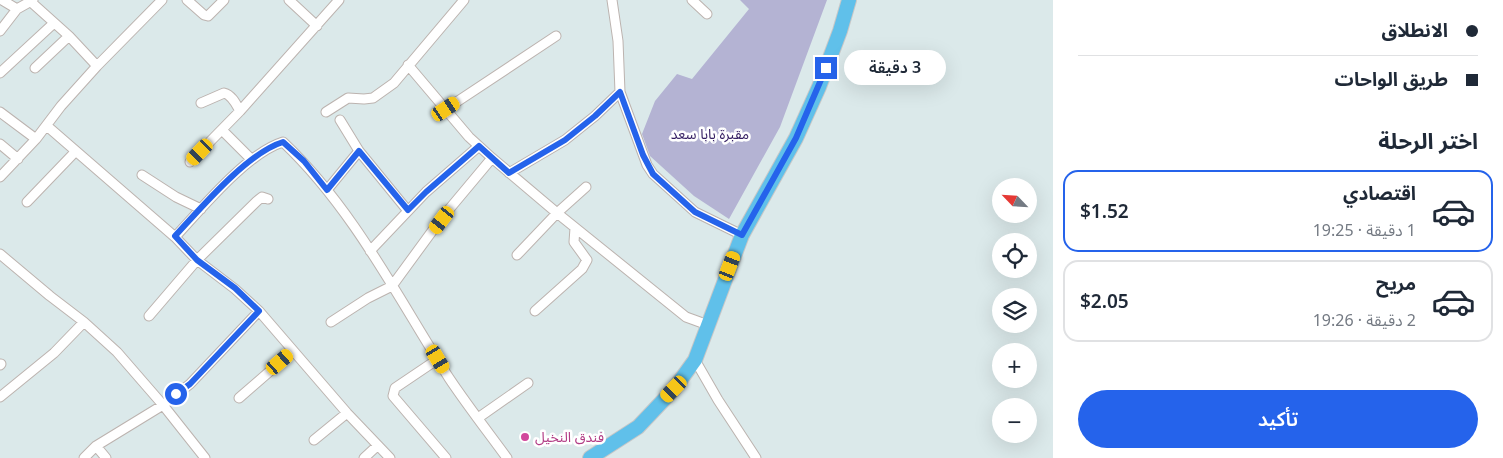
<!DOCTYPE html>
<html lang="ar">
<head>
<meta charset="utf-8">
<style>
	body { margin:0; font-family:"Noto Sans","Noto Sans Arabic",sans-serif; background:#f6f6f7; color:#1f2937; direction:rtl; height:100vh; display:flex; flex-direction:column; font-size:19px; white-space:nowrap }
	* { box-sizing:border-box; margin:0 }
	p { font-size:16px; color:#747a83 }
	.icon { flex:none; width:28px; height:28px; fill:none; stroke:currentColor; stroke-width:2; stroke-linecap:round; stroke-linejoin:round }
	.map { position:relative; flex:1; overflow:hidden; direction:ltr }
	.drawer { display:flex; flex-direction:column; background:#fff; width:450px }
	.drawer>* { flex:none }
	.hud { display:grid; align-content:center; height:110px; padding:0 25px; background:#fff }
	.needle { width:32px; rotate:295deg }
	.fabs { position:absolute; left:992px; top:178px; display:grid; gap:10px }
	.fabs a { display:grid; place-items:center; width:45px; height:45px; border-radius:50%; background:#fff; box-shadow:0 5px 20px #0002; font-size:25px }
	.end { position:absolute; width:22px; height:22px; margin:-11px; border:6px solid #2563eb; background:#fff; box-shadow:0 0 0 2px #fff }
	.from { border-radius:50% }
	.bubble { position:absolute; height:35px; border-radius:18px; background:#fff; box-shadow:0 5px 20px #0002; font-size:16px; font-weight:600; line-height:35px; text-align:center; direction:rtl }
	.car { position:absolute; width:15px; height:30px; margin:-15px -8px; border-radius:6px; box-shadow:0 0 4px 1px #0007; background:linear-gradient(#f5c518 24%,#345 0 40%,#f5c518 0 76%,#345 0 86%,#f5c518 0) }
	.hud b { display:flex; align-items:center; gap:18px; height:48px; font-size:19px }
	.hud b+b { border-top:1px solid #e0e1e3 }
	.hud i { width:12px; height:12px; background:#1f2937 }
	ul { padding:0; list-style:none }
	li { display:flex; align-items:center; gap:15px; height:82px; margin:0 10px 8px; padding:0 15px; border:2px solid #e0e1e3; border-radius:15px }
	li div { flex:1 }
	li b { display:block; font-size:19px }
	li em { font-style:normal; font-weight:600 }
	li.active { border-color:#2563eb }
	li>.icon { width:45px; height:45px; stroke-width:1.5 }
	h2 { padding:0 25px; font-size:22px; line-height:60px }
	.cta { display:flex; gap:10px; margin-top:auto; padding:10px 25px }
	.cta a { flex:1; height:58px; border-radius:30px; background:#2563eb; color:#fff; font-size:20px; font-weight:600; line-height:58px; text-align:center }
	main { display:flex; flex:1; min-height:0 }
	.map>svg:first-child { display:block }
	.cemetery { fill:#b4b3d3 }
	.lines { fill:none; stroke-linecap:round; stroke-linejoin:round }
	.street-casing { stroke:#bcb3af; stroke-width:11 }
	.primary-casing { stroke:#c7c7c7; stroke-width:16 }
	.street { stroke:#fff; stroke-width:9 }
	.primary { stroke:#60c0ea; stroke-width:14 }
	.route { stroke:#2563eb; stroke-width:6 }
	.hotel-dot { fill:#d1479c; stroke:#fff; stroke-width:2 }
	.labels { text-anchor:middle; stroke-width:5; stroke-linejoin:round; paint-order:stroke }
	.park-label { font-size:14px; fill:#331d61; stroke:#fff }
	.hotel-label { font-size:14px; fill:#b23c85; stroke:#fff; text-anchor:start }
</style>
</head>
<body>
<main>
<section class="drawer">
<div class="hud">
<b><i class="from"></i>الانطلاق</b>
<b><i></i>طريق الواحات</b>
</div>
<h2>اختر الرحلة</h2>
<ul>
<li class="active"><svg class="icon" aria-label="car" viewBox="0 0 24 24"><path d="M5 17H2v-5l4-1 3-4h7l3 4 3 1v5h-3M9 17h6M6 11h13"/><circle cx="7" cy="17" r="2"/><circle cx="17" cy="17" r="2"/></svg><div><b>اقتصادي</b><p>1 دقيقة · 19:25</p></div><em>$1.52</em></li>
<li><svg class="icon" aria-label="car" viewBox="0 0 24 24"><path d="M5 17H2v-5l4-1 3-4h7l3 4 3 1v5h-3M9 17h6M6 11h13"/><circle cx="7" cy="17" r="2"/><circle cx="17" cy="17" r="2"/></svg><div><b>مريح</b><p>2 دقيقة · 19:26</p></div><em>$2.05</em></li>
</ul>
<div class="cta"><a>تأكيد</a></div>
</section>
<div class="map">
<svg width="1053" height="458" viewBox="0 0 1053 458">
	<rect width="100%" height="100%" fill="#dbe9ea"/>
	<path class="cemetery" d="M740 0H827L780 127 729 219 694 196 650 156 642 134 655 101 677 74 692 79 749 9Z"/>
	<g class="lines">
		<g class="street-casing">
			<path id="street" d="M2 0 17 9 33 0
				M187 0 204 15 208 16 224 0
				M289 0 317 26
				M612 0 618 41 620 92 647 165 653 174 695 212 742 235
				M692 0 707 14
				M31 2 69 36 97 66
				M0 31 17 9
				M408 65 469 137 492 158 557 213 686 317 708 325
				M35 68 69 36
				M0 73 54 23
				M201 103 224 93C232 95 236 104 240 111
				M446 109 556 36
				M0 112 36 139
				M326 112 348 98 364 99 373 98 394 83 464 0
				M340 120 359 151 408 211
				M47 126 175 237 197 260 235 289 259 311 347 413 390 458
				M222 130 251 159
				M0 144 18 159
				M190 162 240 111 339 0
				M509 173 565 140 595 116 620 92
				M142 175 176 197 201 209
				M0 177 36 139 61 106 97 66 162 0
				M327 190 359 151
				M27 202 75 152
				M175 237C202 208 247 153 283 142 353 208 398 298 449 378 467 405 488 432 507 458
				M370 251 426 192 479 146
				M0 254 50 296 84 322 117 352 163 405 205 458
				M517 255 557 213 586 187
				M535 311 582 269 587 260 574 242 575 228
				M149 316 197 260 257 201 262 197 268 199
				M331 322 368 298 392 286 441 219 492 158
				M438 359 395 388 393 396 446 458
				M695 360 718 400 756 458
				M0 365 1 364
				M0 397 54 353 84 322
				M239 398 293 351
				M478 418 528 383
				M314 440 347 413
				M96 446 106 458
				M84 458 96 446 163 405 190 384 259 311
				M364 458 377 446"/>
		</g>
		<g class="primary-casing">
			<path id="primary" d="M590 458 638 427 674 389 695 360 742 235 796 138 819 87 840 31 849 0"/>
		</g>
		<use href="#street" class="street"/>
		<use href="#primary" class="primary"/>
	</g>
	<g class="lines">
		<path class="route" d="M176 394 190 384 259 311 235 288 197 260 175 236C201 208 247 153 283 142L304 161 327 190 359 151 408 210 426 192 479 146 509 173 565 140 595 116 620 92 643 155 653 174 695 212 742 235 796 138 826 68"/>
	</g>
	<circle class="hotel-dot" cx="525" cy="437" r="5"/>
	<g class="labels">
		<g class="park-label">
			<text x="710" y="139">مقبرة بابا سعد</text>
		</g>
		<g class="hotel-label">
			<text x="535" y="442">فندق النخيل</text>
		</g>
	</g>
</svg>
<div class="fabs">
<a><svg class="needle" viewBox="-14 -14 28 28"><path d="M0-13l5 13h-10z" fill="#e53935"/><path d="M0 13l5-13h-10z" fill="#747a83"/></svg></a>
<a><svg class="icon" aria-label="locate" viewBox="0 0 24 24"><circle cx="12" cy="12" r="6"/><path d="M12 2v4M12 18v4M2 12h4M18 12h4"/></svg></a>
<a><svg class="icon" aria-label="layers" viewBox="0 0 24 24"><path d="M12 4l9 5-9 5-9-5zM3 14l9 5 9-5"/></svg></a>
<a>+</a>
<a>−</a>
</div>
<i class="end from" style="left:176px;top:394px"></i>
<i class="end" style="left:826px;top:68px"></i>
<div class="bubble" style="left:844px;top:50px;width:102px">3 دقيقة</div>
<i class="car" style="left:446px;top:109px;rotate:56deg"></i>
<i class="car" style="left:200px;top:152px;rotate:224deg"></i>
<i class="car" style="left:442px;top:220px;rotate:217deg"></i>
<i class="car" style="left:730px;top:266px;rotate:21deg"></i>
<i class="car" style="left:438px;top:359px;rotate:149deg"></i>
<i class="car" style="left:280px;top:362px;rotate:49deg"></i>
<i class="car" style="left:674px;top:389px;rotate:224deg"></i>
</div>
</main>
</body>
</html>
